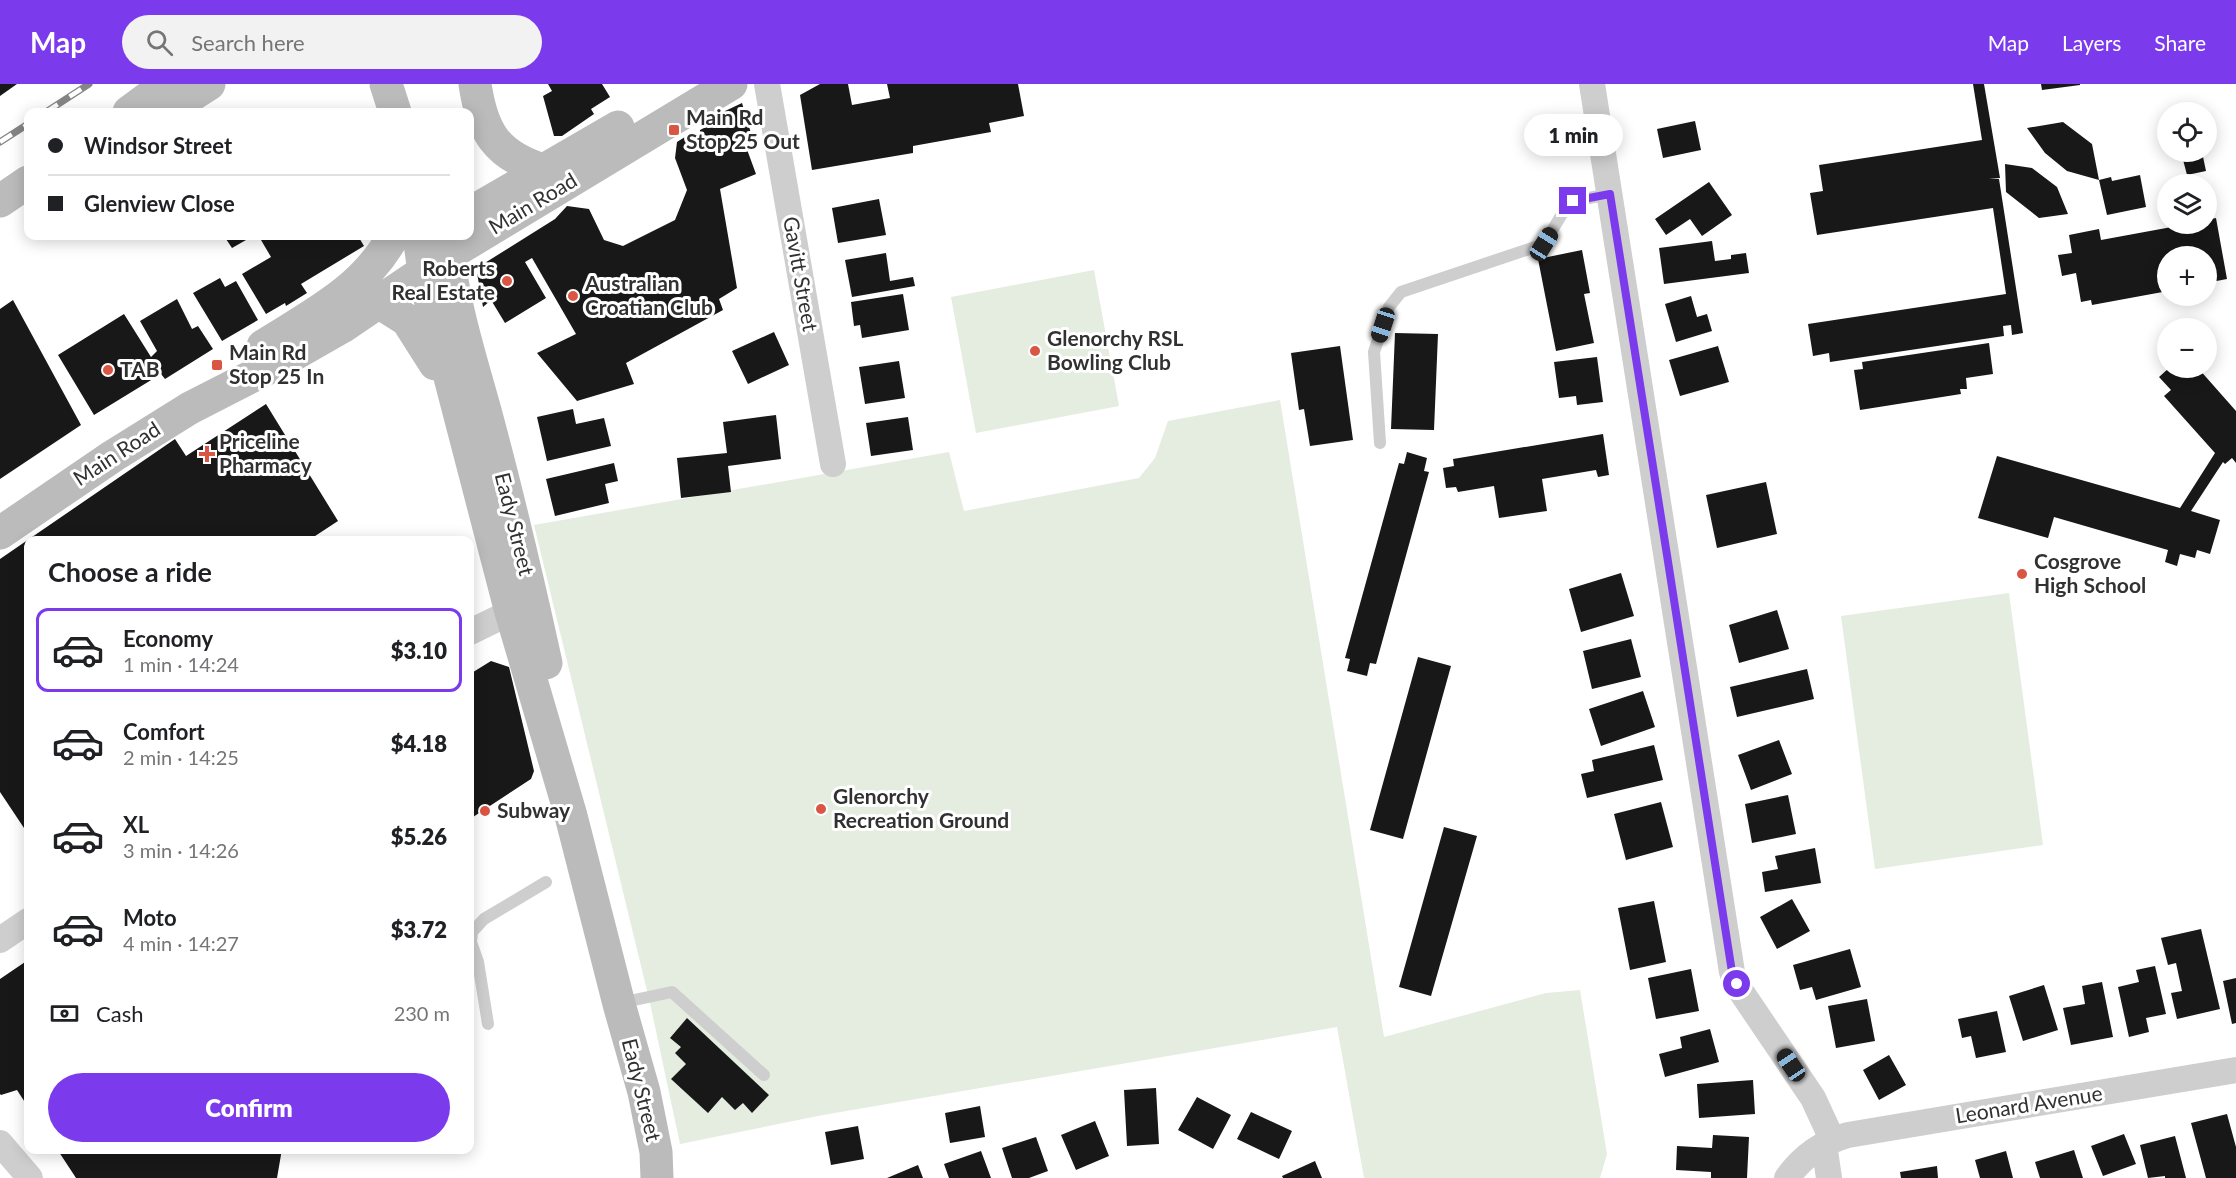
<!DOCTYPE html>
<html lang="en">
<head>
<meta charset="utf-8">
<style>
	body { margin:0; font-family:Lato,sans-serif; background:#f2f2f2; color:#202124; height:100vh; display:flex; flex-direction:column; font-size:22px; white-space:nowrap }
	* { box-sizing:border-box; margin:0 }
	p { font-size:20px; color:#757577 }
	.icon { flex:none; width:33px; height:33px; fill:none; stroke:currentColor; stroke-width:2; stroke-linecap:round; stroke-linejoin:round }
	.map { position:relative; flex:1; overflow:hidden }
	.panel { position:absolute; left:24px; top:452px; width:450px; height:618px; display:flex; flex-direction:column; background:#fff; border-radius:12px; box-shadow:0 3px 15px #0003 }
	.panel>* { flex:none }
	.top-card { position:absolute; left:24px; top:24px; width:450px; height:132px; border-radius:12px; box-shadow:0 3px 15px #0003; display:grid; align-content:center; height:132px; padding:0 24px; background:#fff }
	.buttons { position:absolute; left:2157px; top:18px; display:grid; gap:12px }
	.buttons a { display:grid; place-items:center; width:60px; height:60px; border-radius:50%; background:#fff; box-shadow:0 3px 15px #0003; font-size:30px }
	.end { position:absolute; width:27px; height:27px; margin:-14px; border:8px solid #7c3aed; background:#fff; box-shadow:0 0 0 3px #fff }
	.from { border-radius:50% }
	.bubble { position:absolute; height:42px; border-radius:21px; background:#fff; box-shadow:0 3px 15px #0003; font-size:20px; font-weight:800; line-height:42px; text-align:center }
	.car { position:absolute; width:18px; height:36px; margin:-18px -9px; border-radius:8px; box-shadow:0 0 4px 2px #0007; background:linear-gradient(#222 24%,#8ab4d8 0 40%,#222 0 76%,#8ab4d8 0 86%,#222 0) }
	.top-card b { display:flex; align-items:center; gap:21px; height:57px; font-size:22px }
	.top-card b+b { border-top:2px solid #e0e0e0 }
	.top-card i { width:15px; height:15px; background:#202124 }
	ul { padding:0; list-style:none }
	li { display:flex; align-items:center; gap:18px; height:84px; margin:0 12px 9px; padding:0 12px; border:3px solid transparent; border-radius:12px }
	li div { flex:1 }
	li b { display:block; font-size:22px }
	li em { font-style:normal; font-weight:800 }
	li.on { border-color:#7c3aed }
	li>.icon { width:54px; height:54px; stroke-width:1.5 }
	h2 { padding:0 24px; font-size:27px; line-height:72px }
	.pay { display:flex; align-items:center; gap:15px; height:66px; padding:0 24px; font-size:22px }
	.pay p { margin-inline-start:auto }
	.primary-button { display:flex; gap:12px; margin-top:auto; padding:12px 24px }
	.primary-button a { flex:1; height:69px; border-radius:36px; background:#7c3aed; color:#fff; font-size:24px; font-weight:800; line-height:69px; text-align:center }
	header { display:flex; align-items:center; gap:36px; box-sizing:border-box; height:84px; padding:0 30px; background:#7c3aed; color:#fff }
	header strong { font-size:28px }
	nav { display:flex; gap:33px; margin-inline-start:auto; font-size:21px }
	.search { width:420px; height:54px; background:#f2f2f2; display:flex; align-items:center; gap:15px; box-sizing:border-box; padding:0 21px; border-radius:33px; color:#757577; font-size:22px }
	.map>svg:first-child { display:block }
	.green { fill:#e4ede0 }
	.building { fill:#181818 }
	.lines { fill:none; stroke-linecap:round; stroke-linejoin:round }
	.lane { stroke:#cecece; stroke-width:12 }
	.street { stroke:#cecece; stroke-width:26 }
	.secondary { stroke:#bbb; stroke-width:33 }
	.rail-casing { stroke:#868686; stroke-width:7 }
	.rail { stroke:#fff; stroke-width:4.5; stroke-dasharray:14; stroke-linecap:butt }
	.route { stroke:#7c3aed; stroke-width:8 }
	.poi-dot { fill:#d85643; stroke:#fff; stroke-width:2 }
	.labels { text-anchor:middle; stroke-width:6; stroke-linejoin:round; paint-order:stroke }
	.poi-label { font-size:21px; font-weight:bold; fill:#313131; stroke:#fff; text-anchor:start }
	.street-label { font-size:21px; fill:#313131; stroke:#fff }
</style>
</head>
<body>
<header>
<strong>Map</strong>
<div class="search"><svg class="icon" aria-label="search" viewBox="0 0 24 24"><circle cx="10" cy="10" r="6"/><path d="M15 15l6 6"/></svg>Search here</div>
<nav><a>Map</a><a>Layers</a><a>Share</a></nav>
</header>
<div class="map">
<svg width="2236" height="1094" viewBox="0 0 2236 1094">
	<rect width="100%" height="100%" fill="#fff"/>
	<path class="green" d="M1094 186 1119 322 976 349 951 213Z
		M1280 316 1384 953 1546 909 1580 906 1607 1070 1600 1094H1364L1337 943 823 1031 680 1060 650 919 534 441 949 368 964 427 1139 394 1155 374 1168 337Z
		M2009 509 2043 761 1875 785 1841 532Z"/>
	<path class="building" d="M0 0H17L0 12Z
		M548 0H602L610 13 591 25 594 30 562 52H554L543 12 552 7Z
		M820 0H848L852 21 890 14 887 0H1018L1024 32 989 39 991 48 913 62V69L812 86 800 11Z
		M1973 0H1984L2000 94 1989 95H1999L2023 249 2012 251 2011 241 2003 242 2004 252 1830 278 1829 269 1813 272 1808 240 2006 210 1993 124 1817 151 1810 109 1823 107 1819 81 1982 56Z
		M2041 0H2080V1L2042 6Z
		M742 19 753 56 745 60 756 90 720 105 737 204 719 215 723 226 626 279 634 300 577 317 537 269 576 250 532 174 525 178 546 214 505 239 491 216 483 223 477 189 480 182 555 135 567 122 589 125 604 156 623 162 675 136 687 106 675 74 677 58 688 51 700 57V46L714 39 716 42 727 38 723 28Z
		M1695 37 1701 66 1663 74 1657 45Z
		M2063 38 2092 60 2099 96 2111 93 2112 97 2140 91 2146 123 2107 131 2099 96 2067 87 2045 69 2027 44Z
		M2181 68H2202L2206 87 2187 91Z
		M2005 80 2032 84 2057 103 2068 130 2039 134 2006 108Z
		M1709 98 1732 131 1702 152 1690 135 1666 151 1655 135Z
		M879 115 886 151 838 159 832 124Z
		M2216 134 2227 195 2206 199V172H2168V207L2092 221 2091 216 2081 218 2076 189 2062 192 2058 171 2072 169 2069 151 2099 145 2101 156 2188 140H2206V136Z
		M224 152H253L232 164Z
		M268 152H358L364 162 301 200 307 209 286 222 285 219 266 230 242 190 271 173 261 156Z
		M1712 157 1715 177 1731 175V171L1746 169 1749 189 1664 200 1659 164Z
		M1582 166 1590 209 1584 210 1594 259 1556 267 1538 175Z
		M886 169 890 197 913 193 915 202 852 213 845 176Z
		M220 194 225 203 236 197 258 236 222 257 193 209Z
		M903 210 909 246 862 254 860 241 854 242 851 218Z
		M1691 212 1697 233 1707 230 1712 247 1676 258 1665 220Z
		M177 215 192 245 198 242 213 265 165 295 161 290 94 331 58 271 124 230 151 273 157 267 140 237Z
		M13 216 81 341 0 395V225Z
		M774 248 789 281 748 300 732 267Z
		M1395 249 1438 250 1434 346 1391 345Z
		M1989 259 1993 290 1966 294 1967 305H1960L1961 310 1860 326 1854 286 1863 285 1862 278Z
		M1340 262 1353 356 1310 362 1304 325 1299 326 1291 269Z
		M1718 262 1729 298 1680 312 1669 276Z
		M1597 273 1603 318 1577 321 1576 312 1559 314 1554 278Z
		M899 277 905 314 865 320 859 283Z
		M2169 284H2198L2236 327V379L2232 374 2225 380 2223 378 2191 427 2220 436 2210 470 2197 466 2195 474 2180 470 2177 482 2165 478 2168 466 2054 433 2048 454 1978 434 1997 372 2180 424 2215 369 2164 312 2171 306 2159 293Z
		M266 320 338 437 309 456H28V750L0 708V475L175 355 186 372Z
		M573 325 576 340 604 334 611 362 547 377 537 333Z
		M776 331 781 375 728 382 731 408 681 414 677 374 727 369 723 338Z
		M908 333 913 366 871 372 866 339Z
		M1603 350 1609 391 1598 393 1596 386 1542 395 1547 427 1499 434 1494 402 1458 408 1456 403 1446 404 1443 384 1454 382 1453 375Z
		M1407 368 1427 374 1424 387 1429 388 1376 580 1370 579 1367 592 1347 587 1350 575 1345 574 1399 379 1404 380Z
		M614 379 618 397 605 400 609 419 555 432 546 395Z
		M1766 398 1777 450 1717 464 1706 411Z
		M1621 489 1634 532 1581 548 1569 505Z
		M1777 526 1789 565 1739 579 1729 541Z
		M1631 555 1641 593 1592 605 1583 567Z
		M1418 573 1451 582 1403 755 1370 746Z
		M491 577 509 583 534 687 531 695 470 735V590Z
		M1807 585 1814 615 1737 633 1730 603Z
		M1643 607 1655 643 1601 662 1589 625Z
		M1779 656 1792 690 1751 706 1738 671Z
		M1654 661 1663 696 1587 714 1581 690 1594 687 1592 676Z
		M1788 711 1796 750 1752 759 1745 720Z
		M1661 718 1673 763 1626 776 1614 730Z
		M1444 743 1477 752 1431 912 1399 903Z
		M1815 764 1821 799 1765 808 1762 788 1778 785 1775 772Z
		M1792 815 1810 847 1777 865 1760 833Z
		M1654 817 1666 878 1630 886 1618 824Z
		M2201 845 2220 925 2177 935 2171 909 2182 907 2176 879 2168 881 2161 854Z
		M1850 865 1861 903 1816 916 1812 903 1800 906 1793 881Z
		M28 876V1023L17 1006 1 1011 0 1010V895Z
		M2155 882 2166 930 2146 934 2149 948 2129 953 2118 903 2139 898 2136 886Z
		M1691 885 1699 927 1656 935 1648 894Z
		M2236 894V939L2232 940 2223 897Z
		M2102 898 2113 953 2071 961 2063 924 2085 920 2082 902Z
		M2044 901 2058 946 2023 957 2009 912Z
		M1867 915 1875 957 1836 964 1828 922Z
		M1997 927 2006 968 1976 974 1971 952 1962 954 1958 935Z
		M687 934 769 1011 752 1029 743 1019 735 1026 722 1013 708 1029 671 995 686 980 675 969 681 963 670 954Z
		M1710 945 1719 978 1665 993 1659 970 1682 964 1680 953Z
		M1889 971 1906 1001 1879 1016 1863 986Z
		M1753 996 1755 1030 1699 1034 1697 1000Z
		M1156 1004 1159 1060 1127 1062 1124 1006Z
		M1197 1013 1231 1031 1213 1065 1178 1046Z
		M980 1022 985 1053 950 1059 945 1029Z
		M1251 1028 1292 1047 1279 1075 1237 1055Z
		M2227 1030 2236 1063V1094H2206L2191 1039Z
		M1095 1037 1109 1072 1076 1086 1061 1051Z
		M858 1042 864 1075 831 1081 825 1048Z
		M2124 1050 2136 1080 2103 1092 2091 1062Z
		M1713 1051 1749 1053 1747 1094H1711V1088L1676 1086 1677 1062 1712 1064Z
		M2175 1052 2186 1094H2165V1092L2148 1094 2140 1061Z
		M1036 1053 1048 1087 1029 1094H1012L1002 1064Z
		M57 1065H282L277 1094H76Z
		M2074 1066 2083 1094H2040L2035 1078Z
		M981 1067 991 1094H949L944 1080Z
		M2006 1067 2013 1094H1980L1975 1076Z
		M1315 1077 1322 1094H1283L1282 1092Z
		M918 1081 923 1094H887Z
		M1937 1082 1938 1094H1901L1900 1088Z"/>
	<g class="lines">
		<path class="lane" d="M1380 359 1374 268 1389 223 1401 208 1544 160 1565 125 1573 117 1610 110
			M620 919 672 908 764 991
			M488 940 478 878 471 858 472 848 484 835 546 798"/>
		<path class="street" d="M767 0 833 380
			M1592 0C1640 296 1687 592 1732 888L1736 900 1813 1014 1832 1055
			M470 548 511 528
			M0 856 28 837
			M0 1059 30 1094
			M1824 1060 1829 1094
			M1787 1094C1802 1073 1823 1058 1848 1051L2236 986"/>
		<path class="secondary" d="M386 0 395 28
			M475 0C482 48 496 71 543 86
			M129 28 167 0
			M165 28 209 0
			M0 117 28 98
			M470 129 618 43
			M419 152 424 188 432 224 511 528 571 732 619 920 644 1008 656 1068 657 1094
			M447 152C450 213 471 275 487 334 509 416 528 497 546 579
			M380 219 407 236 435 280
			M263 262C312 231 365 205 393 152
			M0 449 113 372 190 324 286 275 342 243 448 171 731 0"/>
		<g class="rail-casing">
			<path id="rail" d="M46 28 89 0
				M0 58 28 40"/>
		</g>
		<use href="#rail" class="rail"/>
	</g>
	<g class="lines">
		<path class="route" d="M1573 117 1610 110C1651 369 1692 629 1732 888L1737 900"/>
	</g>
	<g class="poi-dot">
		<rect x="668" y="40" width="12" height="12" rx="3"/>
		<circle cx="507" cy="197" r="6"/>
		<circle cx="573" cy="212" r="6"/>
		<circle cx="1035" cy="267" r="6"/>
		<rect x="211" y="275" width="12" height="12" rx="3"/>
		<circle cx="108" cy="286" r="6"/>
		<path d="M204 361h6v6h6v6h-6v6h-6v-6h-6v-6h6z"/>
		<circle cx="2022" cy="490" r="6"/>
		<circle cx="821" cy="725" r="6"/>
		<circle cx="485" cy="727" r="6"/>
	</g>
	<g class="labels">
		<g class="poi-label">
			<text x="686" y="41">Main Rd<tspan x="686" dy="24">Stop 25 Out</tspan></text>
			<text x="495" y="192" text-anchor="end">Roberts<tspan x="495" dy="24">Real Estate</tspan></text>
			<text x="585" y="207">Australian<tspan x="585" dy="24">Croatian Club</tspan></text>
			<text x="1047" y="262">Glenorchy RSL<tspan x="1047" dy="24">Bowling Club</tspan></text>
			<text x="229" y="276">Main Rd<tspan x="229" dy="24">Stop 25 In</tspan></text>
			<text x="120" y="293">TAB</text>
			<text x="219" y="365">Priceline<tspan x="219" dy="24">Pharmacy</tspan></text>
			<text x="2034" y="485">Cosgrove<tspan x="2034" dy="24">High School</tspan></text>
			<text x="833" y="720">Glenorchy<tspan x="833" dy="24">Recreation Ground</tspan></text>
			<text x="497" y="734">Subway</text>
		</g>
		<g class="street-label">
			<text transform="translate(533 120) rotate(-31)" y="7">Main Road</text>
			<text transform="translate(800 190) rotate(80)" y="7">Gavitt Street</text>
			<text transform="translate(117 370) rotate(-33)" y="7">Main Road</text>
			<text transform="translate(514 440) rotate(76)" y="7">Eady Street</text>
			<text transform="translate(641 1006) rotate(76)" y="7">Eady Street</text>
			<text transform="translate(2029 1021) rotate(-9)" y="7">Leonard Avenue</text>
		</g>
	</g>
</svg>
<div class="buttons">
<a><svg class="icon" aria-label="locate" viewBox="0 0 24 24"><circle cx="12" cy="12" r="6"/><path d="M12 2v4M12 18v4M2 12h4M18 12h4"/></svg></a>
<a><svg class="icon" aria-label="layers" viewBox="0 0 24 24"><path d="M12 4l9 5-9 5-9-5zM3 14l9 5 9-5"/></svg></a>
<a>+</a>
<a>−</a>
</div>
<i class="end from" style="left:1737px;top:900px"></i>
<i class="end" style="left:1573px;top:117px"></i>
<div class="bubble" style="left:1524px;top:30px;width:99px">1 min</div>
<i class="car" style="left:1544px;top:160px;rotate:32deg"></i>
<i class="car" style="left:1383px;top:241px;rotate:198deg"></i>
<i class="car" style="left:1791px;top:981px;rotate:326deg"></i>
<div class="top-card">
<b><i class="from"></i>Windsor Street</b>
<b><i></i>Glenview Close</b>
</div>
<section class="panel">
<h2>Choose a ride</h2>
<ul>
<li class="on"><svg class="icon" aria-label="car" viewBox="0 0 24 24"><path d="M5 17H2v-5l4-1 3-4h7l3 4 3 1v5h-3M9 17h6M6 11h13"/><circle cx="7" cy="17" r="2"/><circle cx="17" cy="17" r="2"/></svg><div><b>Economy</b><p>1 min · 14:24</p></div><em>$3.10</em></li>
<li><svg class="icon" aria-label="car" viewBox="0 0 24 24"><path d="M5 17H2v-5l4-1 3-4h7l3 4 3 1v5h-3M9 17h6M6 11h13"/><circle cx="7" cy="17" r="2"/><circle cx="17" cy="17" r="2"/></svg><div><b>Comfort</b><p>2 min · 14:25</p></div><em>$4.18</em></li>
<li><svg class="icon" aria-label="car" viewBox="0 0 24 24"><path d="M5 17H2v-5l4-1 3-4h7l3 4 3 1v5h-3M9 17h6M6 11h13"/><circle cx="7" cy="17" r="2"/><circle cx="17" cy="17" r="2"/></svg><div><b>XL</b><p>3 min · 14:26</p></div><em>$5.26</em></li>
<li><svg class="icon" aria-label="car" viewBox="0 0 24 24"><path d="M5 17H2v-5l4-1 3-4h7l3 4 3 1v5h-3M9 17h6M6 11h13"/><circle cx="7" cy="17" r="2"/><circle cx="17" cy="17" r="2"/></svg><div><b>Moto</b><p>4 min · 14:27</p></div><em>$3.72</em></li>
</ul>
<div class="pay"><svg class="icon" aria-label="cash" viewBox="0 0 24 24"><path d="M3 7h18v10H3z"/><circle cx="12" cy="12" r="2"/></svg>Cash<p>230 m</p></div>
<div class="primary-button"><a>Confirm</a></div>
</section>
</div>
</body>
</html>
